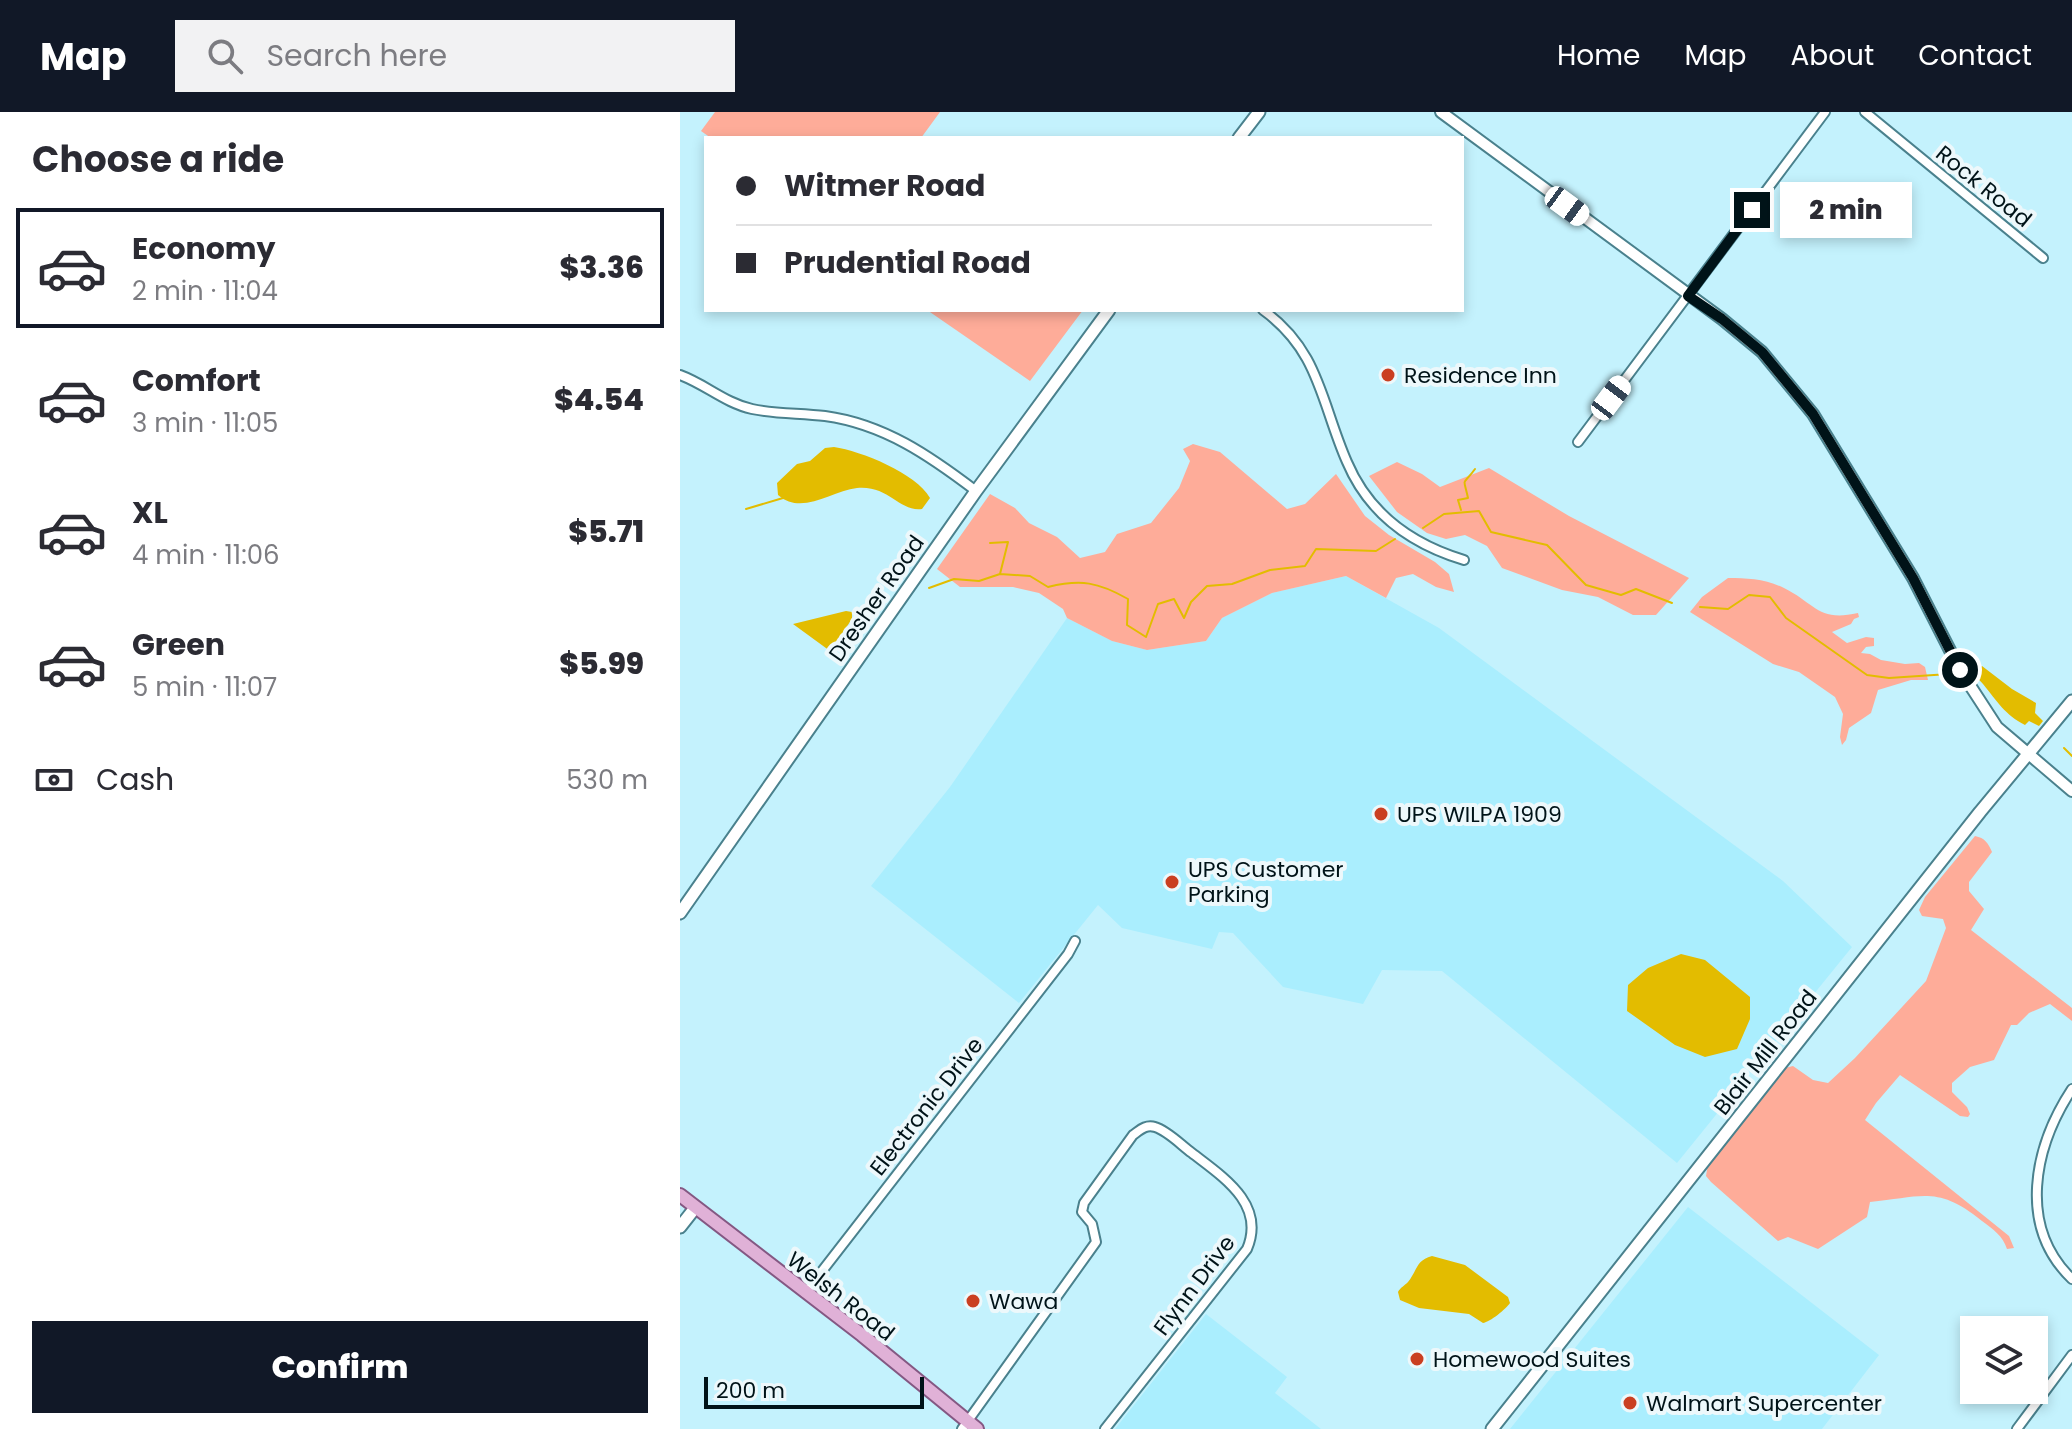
<!DOCTYPE html>
<html lang="en">
<head>
<meta charset="utf-8">
<style>
	body { margin:0; font-family:Poppins,sans-serif; background:#f2f2f3; color:#2b2b33; height:100vh; display:flex; flex-direction:column; font-size:30px; white-space:nowrap }
	* { box-sizing:border-box; margin:0 }
	p { font-size:26px; color:#7c7c81 }
	.icon { flex:none; width:44px; height:44px; fill:none; stroke:currentColor; stroke-width:2; stroke-linecap:round; stroke-linejoin:round }
	.map { position:relative; flex:1; overflow:hidden }
	.side { display:flex; flex-direction:column; background:#fff; width:680px }
	.side>* { flex:none }
	.guide { position:absolute; left:24px; top:24px; width:760px; height:176px; border-radius:0px; box-shadow:0 4px 12px #0003; display:grid; align-content:center; height:176px; padding:0 32px; background:#fff }
	.tools { position:absolute; left:1280px; top:1204px; display:grid; gap:16px }
	.tools a { display:grid; place-items:center; width:88px; height:88px; border-radius:0px; background:#fff; box-shadow:0 4px 12px #0003; font-size:40px }
	.scale { position:absolute; left:24px; bottom:20px; width:220px; box-sizing:border-box; padding-left:8px; border:4px solid #001318; border-top:0; font-size:22px; line-height:28px; white-space:nowrap; color:#001318; -webkit-text-stroke:6px #edf8fb; paint-order:stroke }
	.end { position:absolute; width:36px; height:36px; margin:-18px; border:10px solid #001318; background:#fff; box-shadow:0 0 0 4px #fff }
	.from { border-radius:50% }
	.bubble { position:absolute; height:56px; border-radius:0px; background:#fff; box-shadow:0 4px 12px #0003; font-size:26px; font-weight:800; line-height:56px; text-align:center }
	.car { position:absolute; width:24px; height:48px; margin:-24px -12px; border-radius:10px; box-shadow:0 0 6px 2px #0007; background:linear-gradient(#fff 24%,#345 0 40%,#fff 0 76%,#345 0 86%,#fff 0) }
	.guide b { display:flex; align-items:center; gap:28px; height:76px; font-size:30px }
	.guide b+b { border-top:2px solid #e1e1e2 }
	.guide i { width:20px; height:20px; background:#2b2b33 }
	ul { padding:0; list-style:none }
	li { display:flex; align-items:center; gap:24px; height:120px; margin:0 16px 12px; padding:0 16px; border:4px solid transparent; border-radius:0px }
	li div { flex:1 }
	li b { display:block; font-size:30px }
	li em { font-style:normal; font-weight:800 }
	li.on { border-color:#111827 }
	li>.icon { width:72px; height:72px; stroke-width:1.5 }
	h2 { padding:0 32px; font-size:36px; line-height:96px }
	.pay { display:flex; align-items:center; gap:20px; height:88px; padding:0 32px; font-size:30px }
	.pay p { margin-inline-start:auto }
	.button { display:flex; gap:16px; margin-top:auto; padding:16px 32px }
	.button a { flex:1; height:92px; border-radius:0px; background:#111827; color:#fff; font-size:32px; font-weight:800; line-height:92px; text-align:center }
	header { display:flex; align-items:center; gap:48px; box-sizing:border-box; height:112px; padding:0 40px; background:#111827; color:#fff }
	header strong { font-size:38px }
	nav { display:flex; gap:44px; margin-inline-start:auto; font-size:28px }
	.search { width:560px; height:72px; background:#f2f2f3; display:flex; align-items:center; gap:20px; box-sizing:border-box; padding:0 28px; border-radius:0px; color:#7c7c81; font-size:30px }
	main { display:flex; flex:1; min-height:0 }
	.map>svg:first-child { display:block }
	.built { fill:#aaeefe }
	.green { fill:#feac99 }
	.water { fill:#e3bc00 }
	.lines { fill:none; stroke-linecap:round; stroke-linejoin:round }
	.stream { stroke:#e3bc00; stroke-width:2 }
	.minor-casing { stroke:#4a818d; stroke-width:12 }
	.tertiary-casing { stroke:#4a818d; stroke-width:14 }
	.secondary-casing { stroke:#4a818d; stroke-width:15 }
	.primary-casing { stroke:#845883; stroke-width:16 }
	.minor { stroke:#fff; stroke-width:8 }
	.tertiary { stroke:#fff; stroke-width:10 }
	.secondary { stroke:#fff; stroke-width:11 }
	.primary { stroke:#e0b1d7; stroke-width:12 }
	.route { stroke:#001318; stroke-width:10 }
	.poi-dot { fill:#ca3f21; stroke:#edf8fb; stroke-width:3 }
	.labels { text-anchor:middle; stroke-width:8; stroke-linejoin:round; paint-order:stroke }
	.street-label { font-size:22px; fill:#001318; stroke:#edf8fb }
	.poi-label { font-size:22px; fill:#001318; stroke:#edf8fb; text-anchor:start }
</style>
</head>
<body>
<header>
<strong>Map</strong>
<div class="search"><svg class="icon" aria-label="search" viewBox="0 0 24 24"><circle cx="10" cy="10" r="6"/><path d="M15 15l6 6"/></svg>Search here</div>
<nav><a>Home</a><a>Map</a><a>About</a><a>Contact</a></nav>
</header>
<main>
<section class="side">
<h2>Choose a ride</h2>
<ul>
<li class="on"><svg class="icon" aria-label="car" viewBox="0 0 24 24"><path d="M5 17H2v-5l4-1 3-4h7l3 4 3 1v5h-3M9 17h6M6 11h13"/><circle cx="7" cy="17" r="2"/><circle cx="17" cy="17" r="2"/></svg><div><b>Economy</b><p>2 min · 11:04</p></div><em>$3.36</em></li>
<li><svg class="icon" aria-label="car" viewBox="0 0 24 24"><path d="M5 17H2v-5l4-1 3-4h7l3 4 3 1v5h-3M9 17h6M6 11h13"/><circle cx="7" cy="17" r="2"/><circle cx="17" cy="17" r="2"/></svg><div><b>Comfort</b><p>3 min · 11:05</p></div><em>$4.54</em></li>
<li><svg class="icon" aria-label="car" viewBox="0 0 24 24"><path d="M5 17H2v-5l4-1 3-4h7l3 4 3 1v5h-3M9 17h6M6 11h13"/><circle cx="7" cy="17" r="2"/><circle cx="17" cy="17" r="2"/></svg><div><b>XL</b><p>4 min · 11:06</p></div><em>$5.71</em></li>
<li><svg class="icon" aria-label="car" viewBox="0 0 24 24"><path d="M5 17H2v-5l4-1 3-4h7l3 4 3 1v5h-3M9 17h6M6 11h13"/><circle cx="7" cy="17" r="2"/><circle cx="17" cy="17" r="2"/></svg><div><b>Green</b><p>5 min · 11:07</p></div><em>$5.99</em></li>
</ul>
<div class="pay"><svg class="icon" aria-label="cash" viewBox="0 0 24 24"><path d="M3 7h18v10H3z"/><circle cx="12" cy="12" r="2"/></svg>Cash<p>530 m</p></div>
<div class="button"><a>Confirm</a></div>
</section>
<div class="map">
<svg width="1392" height="1317" viewBox="0 0 1392 1317">
	<rect width="100%" height="100%" fill="#c4f2fd"/>
	<path class="built" d="M666 464 759 516 1103 769 1172 835 997 1051 762 859 702 858 683 892 603 875 553 821 539 820 532 837 442 816 418 793 339 891 191 774 270 675 387 506 432 529 467 538 526 529 542 506 592 481Z
		M1008 1095 1199 1243 1142 1317H830Z
		M526 1202 607 1265 595 1281 641 1317H435Z"/>
	<path class="green" d="M35 0H260L241 26H31L21 19Z
		M247 198H403L350 269Z
		M513 332 540 340 607 397 625 392 656 362 685 404 709 423 755 450 769 462 774 480 756 475 733 462 716 466 706 486 666 464 592 481 542 506 526 529 467 538 432 529 387 506 383 497 359 481 333 475H280L257 457 310 382 335 396 349 411 377 425 400 446 425 440 437 422 471 411 499 376 510 349 503 337Z
		M717 350 742 362 760 375 809 356 889 404 1009 466 976 503H953L918 485 882 478 822 456 807 434 785 423 766 427 747 421 717 400 689 364Z
		M1048 466C1067 466 1086 467 1104 476 1136 492 1138 510 1178 501L1179 505 1174 507 1171 512 1152 520 1167 531 1186 525 1194 526V534L1186 535 1181 541 1190 542 1201 548 1225 552 1239 551 1245 555 1248 568H1231L1198 578 1191 601 1169 616 1166 628 1162 633 1160 625 1163 602 1155 585 1119 560 1093 552 1010 500 1022 485Z
		M1295 724C1305 726 1308 731 1312 740L1289 770V779L1304 797 1291 818 1392 896V909L1370 892 1349 901 1337 913H1331L1314 948 1290 955 1272 971V980L1287 995 1290 1002 1288 1005 1280 1004 1220 963 1196 991 1185 1008 1329 1124 1334 1136 1327 1137C1323 1124 1313 1117 1302 1109 1258 1073 1242 1085 1190 1090L1187 1105 1138 1137 1108 1125 1098 1129 1031 1070 1026 1064 1028 1052 1105 956 1113 954 1133 968 1148 971 1175 946 1246 869 1266 816 1263 807 1242 804 1239 798 1245 785Z"/>
	<path class="water" d="M154 335C181 339 236 361 250 386L242 397C219 400 209 373 177 376 151 379 122 404 98 383L97 371 117 352 130 349 145 336Z
		M166 499 172 500V507L150 539 113 512Z
		M1302 554 1332 577 1356 591 1355 601 1363 609 1359 614 1349 609 1345 613C1325 603 1317 589 1303 572 1298 566 1294 565 1291 558Z
		M1001 842 1025 848 1070 885V907L1057 937 1025 945 995 933 947 899 948 873 968 856Z
		M752 1144 785 1153 828 1185 830 1191C826 1197 810 1210 803 1211L789 1202 739 1196 720 1188 718 1180C720 1176 725 1173 728 1170 737 1159 736 1148 752 1144Z"/>
	<g class="lines">
		<path class="stream" d="M66 397 103 386
			M781 398 778 388 788 386C783 363 782 375 795 357
			M743 416 764 402 799 399 811 420 867 433 906 473 941 483 956 477 992 491
			M310 431 328 430 320 462 350 464 368 475C401 467 418 470 448 487L447 513 466 525 478 492 494 487 504 506 511 490 527 474 552 472 590 458 625 454 636 437 696 439 715 427
			M249 476 274 467 299 469 320 462
			M1020 495 1048 497 1069 483 1090 485 1106 506 1187 563 1209 566 1269 562
			M1384 636 1392 644"/>
		<g class="minor-casing">
			<path id="minor" d="M1185 0 1363 146
				M583 198C640 239 641 291 667 350 689 402 731 432 784 448
				M0 263C25 272 45 291 72 297 96 302 121 301 145 304 204 312 250 344 296 379
				M898 330 1145 0
				M1392 977C1354 1035 1337 1114 1392 1167
				M125 1181 388 842 395 829
				M282 1317 416 1130 412 1112 402 1100 404 1091 453 1023C460 1018 466 1012 475 1015 488 1019 501 1033 512 1041 543 1065 586 1092 567 1137L425 1317
				M1337 1317 1392 1243"/>
		</g>
		<g class="tertiary-casing">
			<path id="tertiary" d="M761 0 1042 207 1082 240 1133 302 1233 466 1280 558 1317 615 1392 679"/>
		</g>
		<g class="secondary-casing">
			<path id="secondary" d="M559 26 579 0
				M0 801 296 379 429 198
				M0 1115 15 1096
				M812 1317 1300 700 1392 589"/>
		</g>
		<g class="primary-casing">
			<path id="primary" d="M0 1083 182 1223 297 1317"/>
		</g>
		<use href="#minor" class="minor"/>
		<use href="#tertiary" class="tertiary"/>
		<use href="#secondary" class="secondary"/>
		<use href="#primary" class="primary"/>
	</g>
	<g class="lines">
		<path class="route" d="M1072 98 1008 184 1042 207 1082 240 1133 302 1233 466 1280 558"/>
	</g>
	<g class="poi-dot">
		<circle cx="708" cy="263" r="8"/>
		<circle cx="701" cy="702" r="8"/>
		<circle cx="492" cy="770" r="8"/>
		<circle cx="293" cy="1189" r="8"/>
		<circle cx="737" cy="1247" r="8"/>
		<circle cx="950" cy="1291" r="8"/>
	</g>
	<g class="labels">
		<g class="street-label">
			<text transform="translate(1304 74) rotate(39)" y="8">Rock Road</text>
			<text transform="translate(196 486) rotate(-55)" y="8">Dresher Road</text>
			<text transform="translate(1085 940) rotate(-52)" y="8">Blair Mill Road</text>
			<text transform="translate(246 994) rotate(-52)" y="8">Electronic Drive</text>
			<text transform="translate(514 1173) rotate(-53)" y="8">Flynn Drive</text>
			<text transform="translate(161 1184) rotate(38)" y="8">Welsh Road</text>
		</g>
		<g class="poi-label">
			<text x="724" y="271">Residence Inn</text>
			<text x="717" y="710">UPS WILPA 1909</text>
			<text x="508" y="765">UPS Customer<tspan x="508" dy="25">Parking</tspan></text>
			<text x="309" y="1197">Wawa</text>
			<text x="753" y="1255">Homewood Suites</text>
			<text x="966" y="1299">Walmart Supercenter</text>
		</g>
	</g>
</svg>
<div class="tools">
<a><svg class="icon" aria-label="layers" viewBox="0 0 24 24"><path d="M12 4l9 5-9 5-9-5zM3 14l9 5 9-5"/></svg></a>
</div>
<div class="scale">200 m</div>
<i class="end from" style="left:1280px;top:558px"></i>
<i class="end" style="left:1072px;top:98px"></i>
<div class="bubble" style="left:1100px;top:70px;width:132px">2 min</div>
<i class="car" style="left:887px;top:94px;rotate:126deg"></i>
<i class="car" style="left:931px;top:286px;rotate:37deg"></i>
<div class="guide">
<b><i class="from"></i>Witmer Road</b>
<b><i></i>Prudential Road</b>
</div>
</div>
</main>
</body>
</html>
